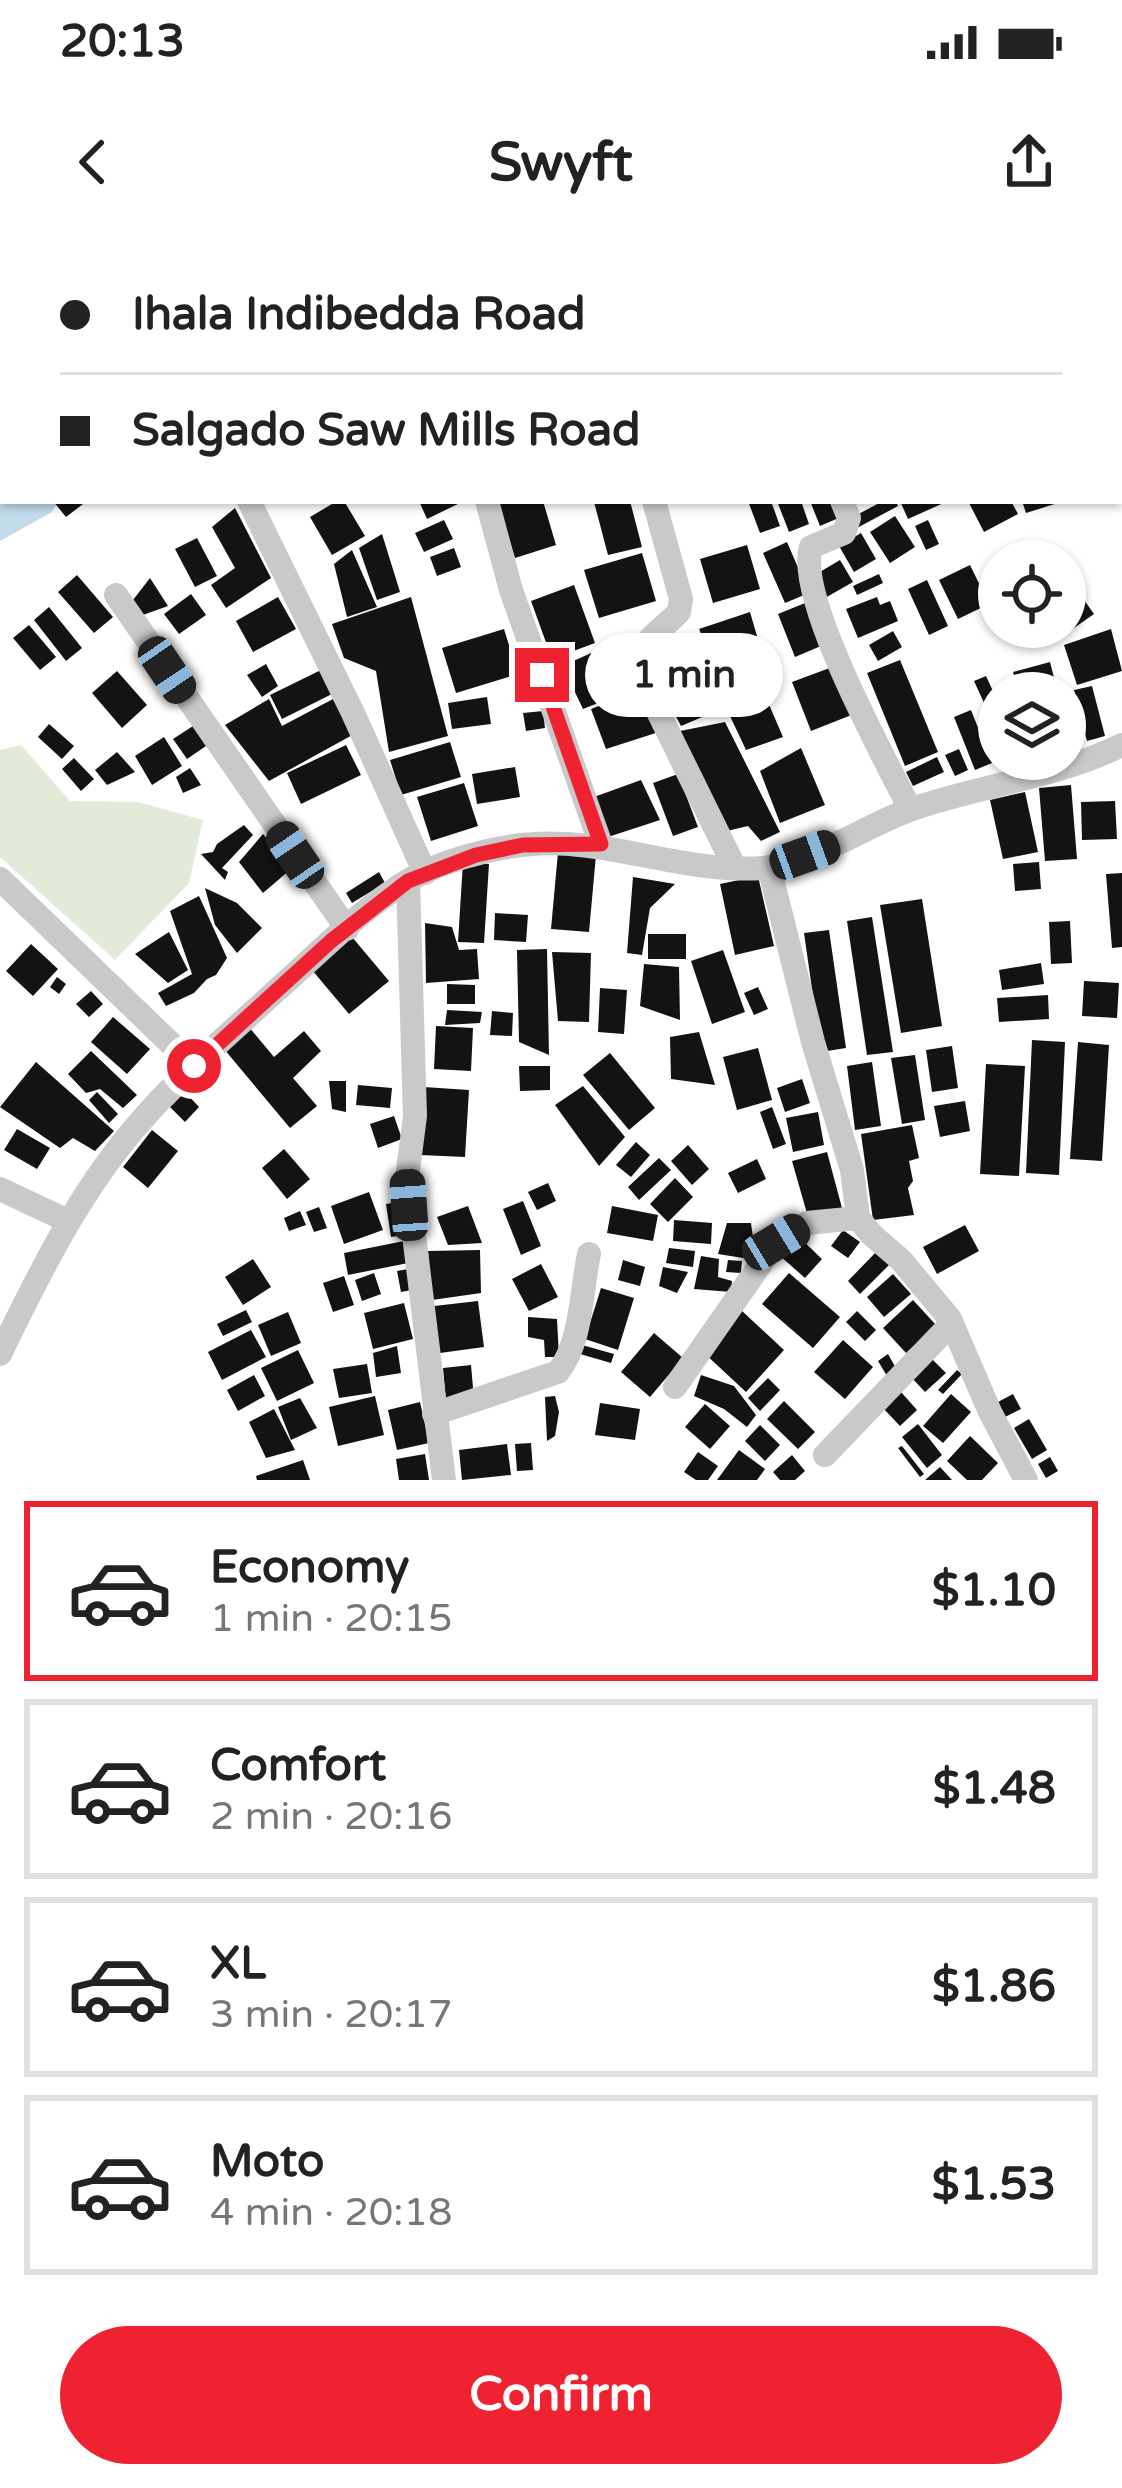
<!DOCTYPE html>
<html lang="en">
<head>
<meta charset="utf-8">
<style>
	body { margin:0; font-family:"Varela Round",sans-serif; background:#f2f2f2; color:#222; height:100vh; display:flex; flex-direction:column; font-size:45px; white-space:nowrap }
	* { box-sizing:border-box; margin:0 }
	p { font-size:39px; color:#767676 }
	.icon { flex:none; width:66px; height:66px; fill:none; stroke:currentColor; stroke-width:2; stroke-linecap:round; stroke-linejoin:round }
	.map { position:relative; height:1240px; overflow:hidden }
	.drawer { display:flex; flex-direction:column; background:#fff; flex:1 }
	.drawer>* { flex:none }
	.guide { position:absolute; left:0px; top:0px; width:1122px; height:264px; box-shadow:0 3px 9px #0004; display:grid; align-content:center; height:264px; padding:0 60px; background:#fff }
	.controls { position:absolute; left:978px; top:300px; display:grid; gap:24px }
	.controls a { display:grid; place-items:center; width:108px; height:108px; border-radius:50%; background:#fff; box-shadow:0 3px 9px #0004; font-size:60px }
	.end { position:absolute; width:54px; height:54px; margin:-27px; border:15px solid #ee2231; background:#fff; box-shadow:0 0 0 6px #fff }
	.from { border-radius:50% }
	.bubble { position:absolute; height:84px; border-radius:42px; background:#fff; box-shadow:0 3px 9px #0004; font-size:39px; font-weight:700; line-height:84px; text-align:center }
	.car { position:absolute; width:36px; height:72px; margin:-36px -18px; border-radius:15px; box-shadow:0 0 9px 3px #0007; background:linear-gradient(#222 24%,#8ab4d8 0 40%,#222 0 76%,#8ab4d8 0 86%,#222 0) }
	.guide b { display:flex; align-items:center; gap:42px; height:114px; font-size:45px }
	.guide b+b { border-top:3px solid #e0e0e0 }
	.guide i { width:30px; height:30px; background:#222 }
	ul { padding:21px 0 0; list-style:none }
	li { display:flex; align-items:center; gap:36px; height:180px; margin:0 24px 18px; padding:0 36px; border:6px solid #e0e0e0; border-radius:0px }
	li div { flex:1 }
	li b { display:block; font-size:45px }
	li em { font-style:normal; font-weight:700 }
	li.selected { border-color:#ee2231 }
	li>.icon { width:108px; height:108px; stroke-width:1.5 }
	.primary-button { display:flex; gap:24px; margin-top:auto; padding:24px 60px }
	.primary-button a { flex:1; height:138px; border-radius:72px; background:#ee2231; color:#fff; font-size:48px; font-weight:700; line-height:138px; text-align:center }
	.status { display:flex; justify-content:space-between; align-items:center; height:84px; padding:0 60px; background:#fff; direction:ltr }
	.status svg { height:33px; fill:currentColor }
	header { display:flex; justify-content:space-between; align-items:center; height:156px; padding:0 60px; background:#fff; font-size:54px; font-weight:700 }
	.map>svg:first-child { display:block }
	.green { fill:#e2ebd8 }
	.water { fill:#c2dcec }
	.building { fill:#131313 }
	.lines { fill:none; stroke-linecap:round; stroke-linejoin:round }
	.minor { stroke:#c9c9c9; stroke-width:24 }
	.route { stroke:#ee2231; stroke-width:15 }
</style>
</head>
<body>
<div class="status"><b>20:13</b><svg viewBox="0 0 49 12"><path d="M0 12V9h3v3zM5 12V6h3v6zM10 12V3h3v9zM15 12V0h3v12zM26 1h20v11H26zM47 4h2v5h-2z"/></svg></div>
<header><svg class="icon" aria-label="back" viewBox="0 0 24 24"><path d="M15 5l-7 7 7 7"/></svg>Swyft<svg class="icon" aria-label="share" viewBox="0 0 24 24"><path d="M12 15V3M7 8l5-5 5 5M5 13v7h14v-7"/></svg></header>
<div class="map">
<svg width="1122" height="1240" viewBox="0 0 1122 1240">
	<rect width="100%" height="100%" fill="#fff"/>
	<path class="green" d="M21 505 70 561 138 562 203 580 189 643 115 720 0 617V510Z"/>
	<path class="water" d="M0 0H214L3 3V261H58L52 272 0 301Z"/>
	<path class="building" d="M53 261H87L66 277Z
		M337 261H344L365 296 332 315 310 277Z
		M419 261H464L427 279Z
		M497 261H543L556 305 515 318Z
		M630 261 642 307 608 315 594 262Z
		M748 261H771L780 286 760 293Z
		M777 261H801L809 284 789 292Z
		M810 261H835L841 277 820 286Z
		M883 261H896L898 266 857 288 851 278Z
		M900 261H948L908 279Z
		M968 261H1011L1018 274 984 292Z
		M1022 261H1061V262L1026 273Z
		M235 268 271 338 226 368 211 345 235 328 212 287Z
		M895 276 915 307 890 323 870 292Z
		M444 280 453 299 424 312 415 293Z
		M928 280 939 304 926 310 915 286Z
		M861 293 876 319 854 332 839 306Z
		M382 294 400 352 377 360 359 308Z
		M197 298 217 336 195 347 175 309Z
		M787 302 809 353 785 363 763 313Z
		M747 305 760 349 713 363 700 319Z
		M454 308 461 327 437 336 430 317Z
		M352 310 377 367 347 377 334 324Z
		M642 313 656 361 599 378 584 330Z
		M840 320 853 342 825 358 813 336Z
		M970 325 989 364 958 379 939 340Z
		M1065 333 1094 374 1074 388 1065 376Z
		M879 334 883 343 857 355 853 346Z
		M77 335 113 377 94 393 58 352Z
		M150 338 168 366 143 375 133 360Z
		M927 340 948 386 929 395 908 349Z
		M574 345 595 403 552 419 531 361Z
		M191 354 206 375 179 394 164 374Z
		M278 357 296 389 253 412 236 381Z
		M411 357 448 496 389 512 376 431 344 418 332 384Z
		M877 357 880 365 890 361 898 381 858 398 846 369Z
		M810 361 828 403 795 417 778 374Z
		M49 367 82 408 66 421 34 380Z
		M750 372 762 413 716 427 699 389Z
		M29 385 56 417 40 430 13 398Z
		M504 389 518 434 456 453 442 408Z
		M1111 389 1122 431 1077 445 1064 405Z
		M893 391 902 407 878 421 869 405Z
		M618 401 638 447 583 469 573 448 560 452 551 431Z
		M684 419 707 475 681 486 653 434Z
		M900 420 938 512 905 526 867 433Z
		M1050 422 1058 453H1019L1013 432Z
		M266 424 278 446 262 457 247 435Z
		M759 425 763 457 724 474 714 437Z
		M835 426 854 474 811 491 792 442Z
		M321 430 332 454 282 479 270 455Z
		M117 431 147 465 122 488 92 453Z
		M986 436 999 464V472L990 476 974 441Z
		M1092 446 1105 496 1087 501 1074 450Z
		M639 451 662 491 606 509 591 469Z
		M487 457 491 484 452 489 448 463Z
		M269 459 282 486 333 459 356 493 269 541 225 485Z
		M767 460 783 497 746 510 730 476Z
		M971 470 992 523 975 530 954 477Z
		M543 471 545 488 526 491 523 473Z
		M999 480V518L997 519 989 482Z
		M725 482 780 592 761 601 748 586 727 591 680 491Z
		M49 484 74 506 62 519 38 497Z
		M193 486 206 506 187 519 173 499Z
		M164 497 182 526 152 545 135 516Z
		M450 502 461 537 401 555 390 520Z
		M346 505 361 535 301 564 287 533Z
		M801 508 825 565 780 583 760 531Z
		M959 509 968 530 955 536 945 515Z
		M117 512 135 532 107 545 95 530Z
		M937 517 944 532 913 546 906 532Z
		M74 518 94 539 81 551 62 529Z
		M515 527 520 557 477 564 472 534Z
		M190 528 201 545 183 553 176 537Z
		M678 534 698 587 673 596 653 543Z
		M641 540 660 580 608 597 594 557Z
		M464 543 478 586 431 601 417 557Z
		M1071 545 1077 619 1045 621 1039 548Z
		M1025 552 1038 612 1003 619 990 560Z
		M1115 561 1117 599 1082 600 1081 562Z
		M244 585 253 595 222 628 228 632 225 640 201 614 213 612 217 604Z
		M263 594 291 629 263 653 239 622Z
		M558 612 596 615 589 692 551 689Z
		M463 622 489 624 484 703 458 702Z
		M1039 622 1041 649 1015 651 1013 624Z
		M379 632 385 643 352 663 346 653Z
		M1122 633V707L1112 708 1106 634Z
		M758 636 774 706 735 715 720 644Z
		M633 637 675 644 650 668 642 715 627 713Z
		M205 648 237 663 262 688 237 713 215 685Z
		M199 656 227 718 216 735 207 739 194 753 166 766 158 753 192 734 170 671Z
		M922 659 942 786 901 793 880 665Z
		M495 673 528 675 526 702 494 700Z
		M872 677 893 812 867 815 847 681Z
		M1070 681 1072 723 1051 724 1049 682Z
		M425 683 452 687 459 710 477 709 479 739 426 743Z
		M829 690 846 808 821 812 804 693Z
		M169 692 188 730 168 743 135 714Z
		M648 694H686V719H648Z
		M352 697 389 741 349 774 312 730Z
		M31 704 58 729 33 756 6 731Z
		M547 709 549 815 519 802 517 710Z
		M723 710 745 772 712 784 691 721Z
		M552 712 591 713 589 782 558 781Z
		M1041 723 1044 744 1002 750 999 730Z
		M644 724 679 727 680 780 640 766Z
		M57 737 66 744 59 754 50 747Z
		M1084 741 1119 743 1117 778 1082 776Z
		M447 744 475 745V764H447Z
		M758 747 768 769 754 775 744 753Z
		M600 748 627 750 624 794 598 792Z
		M91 751 103 764 89 777 76 764Z
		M1048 755 1049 779 999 782 997 758Z
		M447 770 482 772 480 783 445 785Z
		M492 771 513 773 512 796 490 795Z
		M113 777 150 809 127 834 91 802Z
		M436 786 473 788 471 831 434 829Z
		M249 787 274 817 304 791 321 811 293 838 317 866 290 888 224 809Z
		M699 792 715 845 671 839 670 797Z
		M1032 800 1065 802 1059 935 1026 933Z
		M1078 802 1109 805 1102 921 1070 919Z
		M952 806 958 848 932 852 926 810Z
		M758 808 772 860 737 870 723 817Z
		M91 811 137 855 123 868 100 849 86 853 68 834Z
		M610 813 655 868 629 890 583 835Z
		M915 815 925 880 902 884 891 818Z
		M36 822 114 891 95 911 73 898 60 908 0 867Z
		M872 822 881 886 855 890 847 826Z
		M986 824 1025 826 1019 936 980 934Z
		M519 826H550V850L520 851Z
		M802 839 810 863 785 872 777 848Z
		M329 841H346V872L332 869Z
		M358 845 392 848 390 868 356 865Z
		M583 846 625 897 599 926 555 865Z
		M424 847 469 850 465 917 420 915Z
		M97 852 118 874 109 883 89 860Z
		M185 852 199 867 185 882 170 867Z
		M965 861 970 891 940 897 934 866Z
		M772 867 786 904 773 909 760 872Z
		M818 872 824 905 793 912 786 878Z
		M394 876 402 899 378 908 370 884Z
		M912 885 919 918 909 921 913 941 908 948 914 975 873 980 861 894Z
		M17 889 50 908 37 929 4 910Z
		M152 890 178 911 148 948 123 927Z
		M636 902 650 915 631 937 616 925Z
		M688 905 709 929 692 945 671 921Z
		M284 909 310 939 287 959 262 928Z
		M827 912 842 968 808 977 792 921Z
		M659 918 671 930 639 960 628 947Z
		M757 919 766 939 738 953 728 933Z
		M675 938 693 957 668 982 650 964Z
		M548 943 556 961 537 970 528 952Z
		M369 952 383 990 344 1004 331 966Z
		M523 961 541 1006 521 1015 503 969Z
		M399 962 404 995 391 997 386 964Z
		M468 966 482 1003 448 1005 437 977Z
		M612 966 658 975 653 1001 607 993Z
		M319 967 327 988 314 992 306 972Z
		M300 971 306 985 289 991 284 978Z
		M674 980 712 983 711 1004 673 1001Z
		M727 983H751L756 1020 718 1014Z
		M965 985 979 1011 937 1034 923 1007Z
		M843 990 860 1002 848 1018 831 1006Z
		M797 995 822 1019 805 1038 779 1015Z
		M404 1001 408 1023 348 1035 344 1013Z
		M669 1008 695 1011 693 1027 666 1023Z
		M480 1010 481 1053 432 1060 428 1011Z
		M877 1011 890 1024 860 1054 848 1041Z
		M701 1016 719 1019 718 1037 732 1041 731 1052 694 1049Z
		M253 1019 271 1047 243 1065 225 1037Z
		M623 1020 645 1027 640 1046 618 1040Z
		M728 1020 742 1021 741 1033 726 1032Z
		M541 1024 558 1057 529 1071 512 1039Z
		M663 1027 688 1032 677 1053 659 1046Z
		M408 1029 412 1050 401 1052 397 1031Z
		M374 1033 381 1054 362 1061 355 1040Z
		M789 1033 840 1077 813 1108 762 1064Z
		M893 1034 911 1054 884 1077 867 1057Z
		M344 1036 354 1065 333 1072 323 1043Z
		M601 1048 634 1058 618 1110 585 1099Z
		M913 1060 936 1085 906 1113 883 1088Z
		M478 1061 484 1107 440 1113 434 1066Z
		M404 1063 413 1099 373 1109 364 1073Z
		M246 1070 252 1082 223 1096 217 1084Z
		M741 1070 784 1110 746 1152 703 1112Z
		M857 1071 876 1090 865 1101 846 1082Z
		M288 1072 301 1103 271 1116 258 1085Z
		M528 1077 557 1079 559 1117H545L544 1100 528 1097Z
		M251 1090 266 1117 222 1140 208 1112Z
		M654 1093 683 1118 650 1157 621 1132Z
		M843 1100 873 1127 845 1159 814 1132Z
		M582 1105 614 1114 611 1123 580 1114Z
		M397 1106 401 1133 376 1137 373 1113Z
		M298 1110 314 1143 277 1161 261 1128Z
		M888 1114 897 1130 887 1136 878 1121Z
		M932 1119 946 1133 925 1152 912 1138Z
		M367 1124 372 1153 339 1158 333 1129Z
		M471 1125 474 1159 446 1161 443 1128Z
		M957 1130 962 1134 943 1154 938 1150Z
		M254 1135 265 1156 238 1171 227 1150Z
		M701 1135 734 1146 756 1175 747 1187 724 1169 694 1156Z
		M768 1138 780 1150 760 1171 748 1158Z
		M901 1152 917 1170 900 1186 883 1168Z
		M951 1154 971 1172 943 1203 923 1186Z
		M1013 1154 1021 1169 1005 1177 998 1162Z
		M375 1156 384 1195 338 1206 329 1167Z
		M555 1156 559 1172 555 1196 547 1201 545 1157Z
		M300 1158 317 1188 291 1200 278 1167Z
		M784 1161 815 1192 798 1209 767 1179Z
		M420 1162 429 1203 397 1210 388 1170Z
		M600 1163 640 1169 635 1200 595 1195Z
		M705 1164 730 1186 710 1209 685 1187Z
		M274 1169 295 1210 266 1218 249 1182Z
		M1029 1179 1047 1210 1032 1219 1014 1188Z
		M918 1184 942 1215 927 1228 902 1197Z
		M760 1185 780 1205 765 1221 745 1201Z
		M970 1196 998 1223 982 1240H967L947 1221Z
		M531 1203 533 1230 517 1231 515 1204Z
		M507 1204 511 1235 462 1240 459 1210Z
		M902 1206 924 1234 920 1237 898 1208Z
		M739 1210 765 1229 757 1240H717Z
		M698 1212 718 1226 708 1240H696L684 1232Z
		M425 1214 429 1240H399L396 1219Z
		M792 1215 805 1231 795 1240H780L773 1232Z
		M1050 1217 1058 1231 1046 1238 1038 1224Z
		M303 1220 310 1240H257L256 1236Z
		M940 1227 952 1240H925Z"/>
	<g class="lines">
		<path class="minor" d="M604 0V3
			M867 0 868 3
			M249 261 353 473 425 633
			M487 261 511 350 601 605
			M654 261 681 359 679 372C663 389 635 404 637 429L735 628
			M842 261 849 278 844 293 811 307C795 356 885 519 910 569
			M116 355 347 689
			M769 627 813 802 852 930 858 978 872 995 901 1020 950 1079 990 1172 1026 1240
			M0 639 194 826
			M408 641 415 876 407 938 444 1240
			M0 949 68 981
			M0 1114C38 1036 77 956 134 889 177 838 228 795 277 750 319 713 361 669 409 640 441 621 485 610 521 605 604 595 680 634 763 628 813 624 867 584 915 568 983 545 1057 537 1122 505
			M675 1147 776 1002 807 983 858 978
			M434 1174 558 1132C582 1102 581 1051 589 1014
			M825 1215 952 1083"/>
	</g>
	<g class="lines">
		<path class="route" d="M194 826 331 701 408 641 476 615 523 605 601 604 542 435"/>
	</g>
</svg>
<div class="controls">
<a><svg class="icon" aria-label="locate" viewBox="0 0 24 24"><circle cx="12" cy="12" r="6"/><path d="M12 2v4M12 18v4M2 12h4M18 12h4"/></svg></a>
<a><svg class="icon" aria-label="layers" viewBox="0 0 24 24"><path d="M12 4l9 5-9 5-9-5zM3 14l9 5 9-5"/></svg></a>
</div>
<i class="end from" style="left:194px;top:826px"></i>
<i class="end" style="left:542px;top:435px"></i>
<div class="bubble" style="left:585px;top:393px;width:198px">1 min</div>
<i class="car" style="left:167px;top:430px;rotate:146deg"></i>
<i class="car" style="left:295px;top:615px;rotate:326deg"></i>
<i class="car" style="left:805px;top:615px;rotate:70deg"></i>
<i class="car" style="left:409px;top:965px;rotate:356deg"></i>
<i class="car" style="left:776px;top:1002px;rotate:59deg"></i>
<div class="guide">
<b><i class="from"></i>Ihala Indibedda Road</b>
<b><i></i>Salgado Saw Mills Road</b>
</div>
</div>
<section class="drawer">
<ul>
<li class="selected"><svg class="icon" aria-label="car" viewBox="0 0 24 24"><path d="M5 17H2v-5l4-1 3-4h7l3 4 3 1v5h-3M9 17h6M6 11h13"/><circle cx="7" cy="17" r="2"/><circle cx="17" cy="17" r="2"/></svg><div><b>Economy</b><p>1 min · 20:15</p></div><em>$1.10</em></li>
<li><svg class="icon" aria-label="car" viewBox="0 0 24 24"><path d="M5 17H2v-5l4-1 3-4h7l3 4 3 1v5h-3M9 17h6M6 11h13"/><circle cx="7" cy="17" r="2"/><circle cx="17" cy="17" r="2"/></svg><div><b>Comfort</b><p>2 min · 20:16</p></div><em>$1.48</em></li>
<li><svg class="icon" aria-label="car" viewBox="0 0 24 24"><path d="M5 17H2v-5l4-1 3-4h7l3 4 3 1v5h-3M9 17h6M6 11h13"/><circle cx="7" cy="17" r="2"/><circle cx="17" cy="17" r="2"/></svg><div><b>XL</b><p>3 min · 20:17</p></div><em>$1.86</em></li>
<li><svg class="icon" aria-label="car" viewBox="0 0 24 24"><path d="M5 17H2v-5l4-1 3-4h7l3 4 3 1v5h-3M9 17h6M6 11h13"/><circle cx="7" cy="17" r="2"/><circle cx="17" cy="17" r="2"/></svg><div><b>Moto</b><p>4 min · 20:18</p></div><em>$1.53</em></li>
</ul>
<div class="primary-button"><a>Confirm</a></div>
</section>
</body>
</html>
